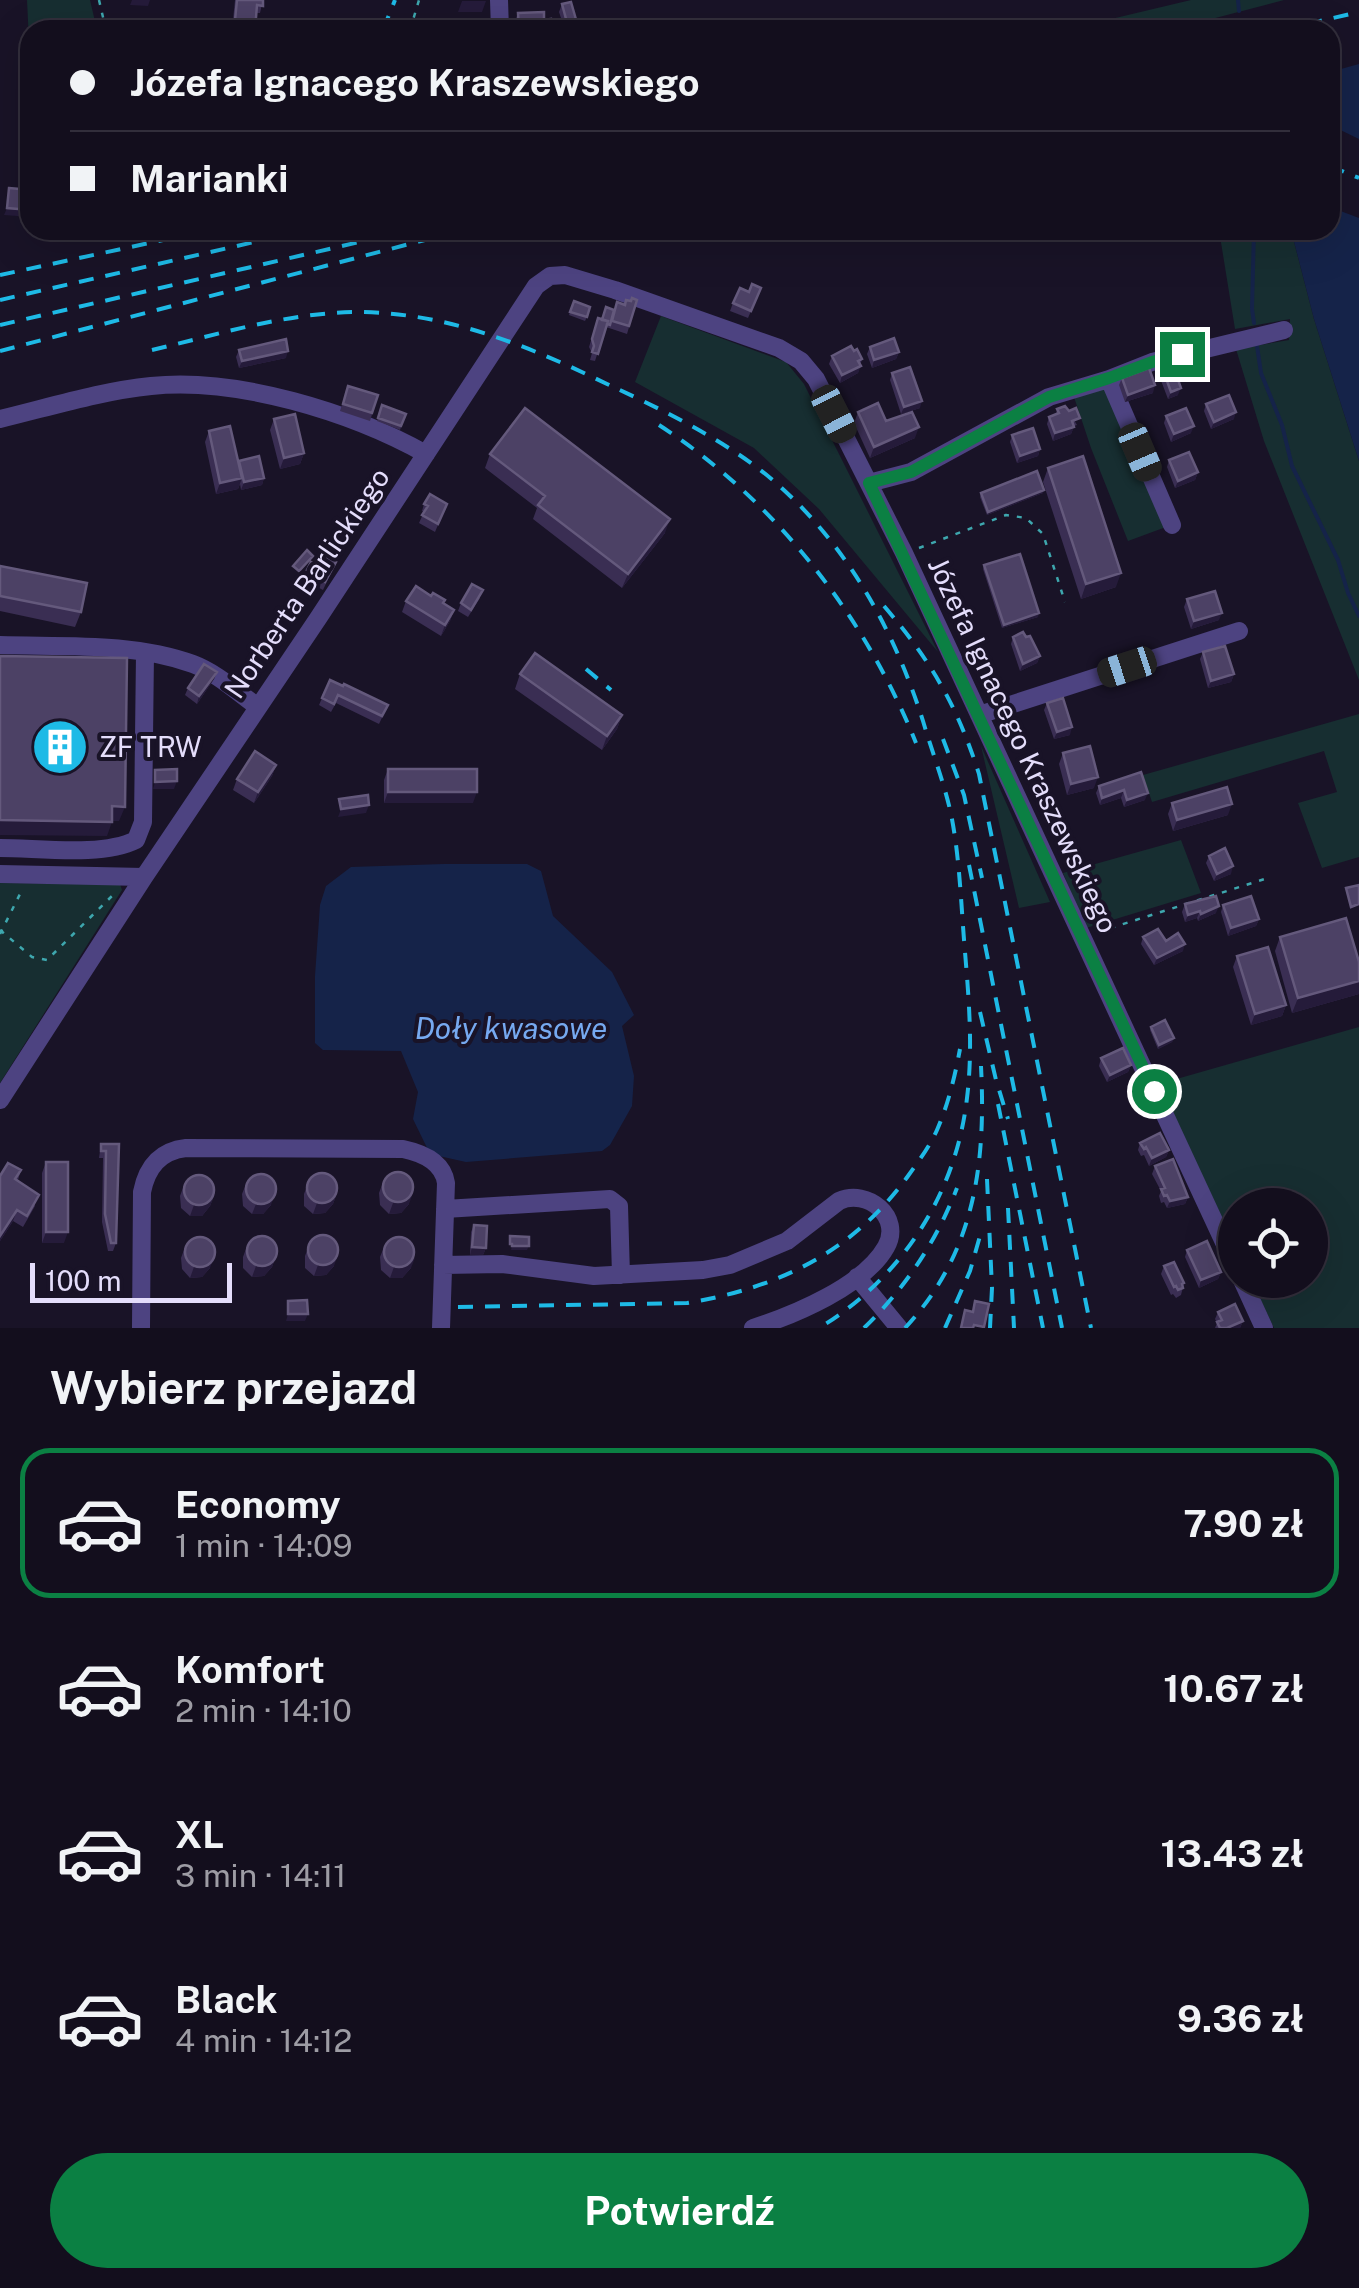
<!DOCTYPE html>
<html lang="pl">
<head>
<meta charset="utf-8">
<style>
	body { margin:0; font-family:"Public Sans",sans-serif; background:#1c1726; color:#f1f3f6; height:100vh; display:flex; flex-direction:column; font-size:38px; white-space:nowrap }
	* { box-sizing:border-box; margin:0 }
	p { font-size:32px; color:#9d9ca4 }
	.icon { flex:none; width:55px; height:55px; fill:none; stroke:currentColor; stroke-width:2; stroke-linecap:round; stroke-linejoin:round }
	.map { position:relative; height:1328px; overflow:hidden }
	.details { display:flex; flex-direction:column; background:#130e1d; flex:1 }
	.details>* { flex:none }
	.guide { position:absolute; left:20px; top:20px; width:1320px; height:220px; border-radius:30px; box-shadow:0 10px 40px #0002,0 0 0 2px #322e3b; display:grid; align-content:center; height:220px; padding:0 50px; background:#130e1d }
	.buttons { position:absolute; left:1218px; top:1188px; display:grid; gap:20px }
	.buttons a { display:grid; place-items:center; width:110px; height:110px; border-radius:50%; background:#130e1d; box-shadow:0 10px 40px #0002,0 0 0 2px #322e3b; font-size:50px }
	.scale { position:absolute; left:30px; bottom:25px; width:202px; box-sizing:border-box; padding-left:10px; border:5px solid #e4ddfb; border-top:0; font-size:28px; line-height:35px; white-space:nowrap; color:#e4ddfb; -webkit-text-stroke:8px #191327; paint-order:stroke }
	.end { position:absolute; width:45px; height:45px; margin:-22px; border:12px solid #0b8043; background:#fff; box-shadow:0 0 0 5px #fff }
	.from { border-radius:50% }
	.car { position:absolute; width:30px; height:60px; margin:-30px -15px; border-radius:12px; box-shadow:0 0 8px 2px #0007; background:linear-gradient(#222 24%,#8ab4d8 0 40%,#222 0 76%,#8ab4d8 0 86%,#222 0) }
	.guide b { display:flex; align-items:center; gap:35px; height:95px; font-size:38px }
	.guide b+b { border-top:2px solid #322e3b }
	.guide i { width:25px; height:25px; background:#f1f3f6 }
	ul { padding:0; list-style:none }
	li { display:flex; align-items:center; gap:30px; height:150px; margin:0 20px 15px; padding:0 30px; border:5px solid transparent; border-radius:30px }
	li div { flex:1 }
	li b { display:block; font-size:38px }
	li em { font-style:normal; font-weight:700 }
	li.on { border-color:#0b8043 }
	li>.icon { width:90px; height:90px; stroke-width:1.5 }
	h2 { padding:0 50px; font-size:45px; line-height:120px }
	.button { display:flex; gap:20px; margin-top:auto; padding:20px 50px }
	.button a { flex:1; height:115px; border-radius:60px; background:#0b8043; color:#fff; font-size:40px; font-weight:700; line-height:115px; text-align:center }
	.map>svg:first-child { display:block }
	.green { fill:#172e31 }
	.water { fill:#152349 }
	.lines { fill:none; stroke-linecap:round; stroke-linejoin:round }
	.stream { stroke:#152349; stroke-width:4 }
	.path { stroke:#3ea7ae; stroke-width:2.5; stroke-dasharray:5 8; stroke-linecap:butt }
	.minor { stroke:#4d4381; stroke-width:18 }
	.rail { stroke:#1ebae6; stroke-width:4; stroke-dasharray:15 12; stroke-linecap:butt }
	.wall { fill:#3a2e53 }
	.shaded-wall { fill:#251b3a }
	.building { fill:#4c4165; stroke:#64597c; stroke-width:2.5 }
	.route { stroke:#0b8043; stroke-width:12 }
	.labels { text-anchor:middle; stroke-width:8; stroke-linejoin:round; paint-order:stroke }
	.street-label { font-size:28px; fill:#e4ddfb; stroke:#191327 }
	.poi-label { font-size:28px; fill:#e4ddfb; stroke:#191327; text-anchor:start }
	.water-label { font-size:30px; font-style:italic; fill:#76a9f0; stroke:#191327 }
</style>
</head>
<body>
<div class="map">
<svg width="1359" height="1328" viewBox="0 0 1359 1328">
	<rect width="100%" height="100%" fill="#191327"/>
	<path class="green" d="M27 0H90L97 30H30V62Z
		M1191 0H1284L1200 22 1147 30H1065Z
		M1219 230H1291L1314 319 1359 461V680L1264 441 1236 349 1289 340 1290 319 1235 329Z
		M661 316 786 362 804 384 938 652 819 509 754 448 635 382Z
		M1106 388 1166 527 1128 541 1091 448 1074 397Z
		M1359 714V857L1322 868 1298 803 1337 792 1324 751 1152 802 1143 775Z
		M981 746 1050 902 1019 908Z
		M1181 840 1201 893 1086 928 1063 873Z
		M0 883 120 884 122 890 0 1083Z
		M1359 1027V1328H1274L1251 1280H1310V1205H1235V1245L1159 1084Z"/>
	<path class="water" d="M1359 64V139L1330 125V72Z
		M1330 207 1359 218V461L1314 319 1291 230H1330Z
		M444 864H527L541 871 553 916 612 972 634 1015 622 1026 634 1076 632 1106 610 1145 602 1151 466 1162 430 1154 413 1119 418 1092 401 1051 323 1050 315 1043V976L320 905 326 886 351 867Z"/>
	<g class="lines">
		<path class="stream" d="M1238 0 1239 11
			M1254 323 1252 309 1254 230
			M1257 346 1261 373 1282 425 1292 466 1338 560 1348 593 1359 616"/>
		<path class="path" d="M99 0 106 30
			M410 30 419 0
			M608 239 649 230
			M919 548 1006 515 1026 518 1043 534 1065 602
			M0 930 32 957 47 960 114 894
			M1098 932 1271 877
			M0 934 21 892"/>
		<path class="minor" d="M499 0 500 30
			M1109 379 1172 525
			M0 419C50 407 101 391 151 386 237 377 351 412 426 454
			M869 483 911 472 1049 397 1109 379 1152 362 1284 330
			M0 645C63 647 133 642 193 664 217 673 237 692 258 707
			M979 715 1239 631
			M0 848C39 848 102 857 136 840L143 822 145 653
			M0 874 144 877
			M0 1100 144 877 319 617 536 286 550 276 565 275 615 290 779 348 801 361 816 379 904 553 1235 1266
			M445 1209 610 1199 619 1206 621 1275
			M443 1265 502 1264 594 1276 703 1270 730 1265 787 1241 839 1201C867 1188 903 1217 886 1247 864 1286 794 1315 753 1328
			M857 1277 899 1328
			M1242 1280 1264 1328
			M141 1328 142 1192C147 1167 160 1151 186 1148L403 1149C422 1153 443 1162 446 1183L441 1328"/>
		<path class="rail" d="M383 30 395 0
			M1281 30 1359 12
			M1330 166 1359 178
			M56 238 93 230
			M0 275 210 230
			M0 300 307 230
			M0 325 368 240
			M152 350C220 334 289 312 360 312 448 313 529 346 607 384 663 410 729 442 775 482 848 546 894 630 923 721 932 752 944 782 951 814 960 859 961 906 965 952 969 1000 973 1049 967 1098 956 1194 902 1278 819 1328
			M0 351 463 230
			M659 425C775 500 865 616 916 743
			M884 606C931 661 957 705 979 774L1091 1328
			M586 669 611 690
			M943 739 964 795 982 878
			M969 865 1062 1328
			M980 1012 996 1080 1008 1119
			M998 1104 1043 1328
			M987 1179 992 1288 990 1328
			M1008 1208 1014 1328
			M458 1307 687 1303C778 1288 853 1252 908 1176 918 1162 930 1146 937 1130 948 1105 955 1076 960 1049
			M864 1328C906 1287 936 1242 957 1188
			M905 1328C975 1253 986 1164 981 1066
			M945 1328 970 1271 982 1229"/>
	</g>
	<path class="wall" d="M235 0H263L260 13H256L255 30H232Z
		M562 4 579 30H565L559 12Z
		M518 13 544 20 552 26 550 30H514V24Z
		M761 288 748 318 730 311 733 303 749 292Z
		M637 300 627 334 609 328V327V328L606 327 595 361 590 360 592 353 589 347 598 318 602 320 614 310 631 301Z
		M574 301 587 317 585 321 569 315Z
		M870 347 899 352 896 359 872 368 867 354Z
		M239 350 286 358 239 368 236 357Z
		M854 351 862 359 858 373 840 383 829 364 832 356Z
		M1163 370 1178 395 1168 399 1160 378Z
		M892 373 920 408 901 414 890 380Z
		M1122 378 1153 393 1125 402 1119 385Z
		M348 386 378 395 370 421 340 411Z
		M1206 404 1234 419 1211 429 1204 411Z
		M382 405 406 414 400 430 377 421Z
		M1057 409 1069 411 1077 425 1074 426 1071 434 1053 441 1047 424 1049 417 1056 414Z
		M858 412 915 438 870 458 854 423Z
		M1166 416 1191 433 1171 442 1164 423Z
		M274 419 304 453 300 464 280 469 270 430Z
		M209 431 238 462 264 478 262 485 241 490 240 484 238 489 216 494 205 442Z
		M1012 435 1040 449 1038 456 1017 463 1010 442Z
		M490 454 665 533 622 588 533 519 537 508 485 468Z
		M1169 460 1198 472 1195 480 1175 488 1167 467Z
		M1048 468 1116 587 1081 599 1043 482Z
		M981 493H1043L987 515 980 497Z
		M424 504H447L435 532 419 523 424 512 422 511Z
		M311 562 315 564 336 562 323 590 308 582V579L305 577Z
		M984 565 1038 617 1002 628 983 569Z
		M0 566 81 612 75 627 0 611Z
		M480 598 468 617 458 611 461 603Z
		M1187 599 1219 620 1191 629 1184 607Z
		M406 601 444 603 454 610 450 621 441 636 402 612Z
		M1013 637 1040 656 1037 663 1020 671 1011 644Z
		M1203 652 1234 674 1231 682 1208 688 1200 659Z
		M217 672 214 679 197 704 185 695 188 688Z
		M520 674 622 715 617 729 602 750 515 689Z
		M330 680 388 705 379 724 336 703 331 712 319 705Z
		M1047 703 1070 735 1054 739 1044 710Z
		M1063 753 1094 788 1067 795 1059 764Z
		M276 765 272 776 254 803 233 790 237 779Z
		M388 769 473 803H384V780Z
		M1141 772 1145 800 1124 807 1121 798 1100 805 1096 793 1099 786Z
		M1172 803 1228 815 1173 831 1168 814Z
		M1209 856 1231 874 1214 881 1206 863Z
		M1185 904 1216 913 1198 921 1197 918 1185 922 1182 912Z
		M1223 905 1259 919 1256 926 1228 936 1221 912Z
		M1143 937 1183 951 1154 965 1141 944Z
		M1280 937 1359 994 1292 1013 1275 951Z
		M1237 956 1286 1005 1282 1016 1251 1025 1233 967Z
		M1151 1027 1174 1038 1172 1042 1158 1049 1150 1030Z
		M1101 1058 1131 1065 1128 1072 1107 1082 1099 1066Z
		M1140 1143 1169 1150 1166 1157 1149 1166 1144 1155 1141 1156 1138 1150Z
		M101 1144H119L116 1243 113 1251H108L102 1222 103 1158H99Z
		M46 1162 64 1243H42V1173Z
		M1155 1166 1188 1197 1185 1204 1167 1208 1164 1202 1161 1203 1159 1196 1161 1191 1152 1174Z
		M21 1170 18 1180 35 1206 23 1227 13 1221 0 1241V1176Z
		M383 1182 409 1204 401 1213 389 1214 380 1205 379 1193Z
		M308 1183 337 1193 333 1204 325 1213 313 1214 304 1206V1194Z
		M246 1184 271 1205 263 1214H252L243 1206 242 1194Z
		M184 1185 214 1196 210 1206 202 1216H190L181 1208 180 1196Z
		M474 1225 486 1248 483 1255H470L471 1232Z
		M309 1245 334 1266 326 1275 314 1276 305 1268V1256Z
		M247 1246 276 1256 272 1267 264 1276 252 1277 243 1268V1257Z
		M185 1247 210 1268 202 1277 190 1278 182 1269 181 1258Z
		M384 1247 411 1268 402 1278H390L381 1270 380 1257Z
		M1187 1250 1221 1272 1218 1279 1199 1288 1185 1257Z
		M1164 1266 1184 1283 1181 1295 1176 1298 1173 1294 1171 1295 1161 1274Z
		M1218 1312 1243 1321 1240 1328H1215L1217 1323 1215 1319Z"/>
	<path class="shaded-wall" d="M132 0H150L148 6 130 5Z
		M462 1H486L482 12H458Z
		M7 208 30 210V217L4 215Z
		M288 351 286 358 239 368 242 361Z
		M899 352 896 359 872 368 874 360Z
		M861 366 858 373 840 383 842 375Z
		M1155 385 1153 393 1125 402 1128 395Z
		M1181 388 1178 395 1168 399 1171 392Z
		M922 401 920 408 901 414 904 407Z
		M1236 412 1234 419 1211 429 1214 422Z
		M1194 426 1191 433 1171 442 1174 434Z
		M919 427 915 438 870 458 874 447Z
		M1074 427 1071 434 1053 441 1055 433Z
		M1040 449 1038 456 1017 463 1020 456Z
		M304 453 300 464 280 469 284 458Z
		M1198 472 1195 480 1175 488 1178 481Z
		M242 478 238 489 216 494 220 483Z
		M264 478 262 485 241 490 244 482Z
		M1044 490 1043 493 987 515 988 512Z
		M670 519 665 533 622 588 628 574Z
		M1121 573 1116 587 1081 599 1086 584Z
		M454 610 450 621 441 636 445 625Z
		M1039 613 1038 617 1002 628 1004 625Z
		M1222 613 1219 620 1191 629 1194 621Z
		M1040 656 1037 663 1020 671 1023 664Z
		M217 672 214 679 197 704 199 696Z
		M1234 674 1231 682 1208 688 1211 681Z
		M622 715 617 729 602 750 607 736Z
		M1072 727 1070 735 1054 739 1057 732Z
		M276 765 272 776 254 803 258 792Z
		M1098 777 1094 788 1067 795 1071 784Z
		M177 781 174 789H153L155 782Z
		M1124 790 1121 798 1100 805 1102 798Z
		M388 792H477L473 803H384Z
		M1148 793 1145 800 1124 807 1127 800Z
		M1232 804 1228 815 1173 831 1177 820Z
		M369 805 366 813 338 817 341 809Z
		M112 806 125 807 119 821H107Z
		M0 820 112 822 107 836 0 835Z
		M1233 866 1231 874 1214 881 1217 874Z
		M1219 906 1216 913 1198 921 1201 914Z
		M1200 911 1197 918 1185 922 1188 915Z
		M1259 919 1256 926 1228 936 1231 928Z
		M1185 944 1183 951 1154 965 1157 958Z
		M1359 981V994L1292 1013 1298 998Z
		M1286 1005 1282 1016 1251 1025 1255 1014Z
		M1174 1038 1172 1042 1158 1049 1159 1045Z
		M1131 1065 1128 1072 1107 1082 1110 1075Z
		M1169 1150 1166 1157 1149 1166 1152 1158Z
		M337 1193 333 1204 325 1213 313 1214 317 1203Z
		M413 1193 409 1204 401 1213 389 1214 393 1203Z
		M275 1194 271 1205 263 1214H252L256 1204Z
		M214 1196 210 1206 202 1216H190L194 1205Z
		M1188 1197 1185 1204 1167 1208 1170 1201Z
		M17 1210 13 1221 0 1241V1236Z
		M46 1232H68L64 1243H42Z
		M512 1246H529L527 1250H511Z
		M472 1247 486 1248 483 1255H470Z
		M338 1255 334 1266 326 1275 314 1276 318 1265Z
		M276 1256 272 1267 264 1276 252 1277 256 1266Z
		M214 1257 210 1268 202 1277 190 1278 194 1267Z
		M415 1258 411 1268 402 1278H390L394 1267Z
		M1221 1272 1218 1279 1199 1288 1201 1280Z
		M288 1314H308L305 1321H286Z
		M1243 1321 1240 1328H1227Z"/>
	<path class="building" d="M237 0H263V6L257 5 255 30H234Z
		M571 2 579 30H569L562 4Z
		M544 12V20L551 19 552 26 545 27V30H519L518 13Z
		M126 28H151V30H126Z
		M9 188 30 190V210L7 208Z
		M752 284 761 288 751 311 733 303 740 288 749 292Z
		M632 298 637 300 629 326 612 321 617 302 625 305 626 300 631 301Z
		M574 301 590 307 587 317 570 312Z
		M606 307 614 310 610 325 607 324 608 321 602 320Z
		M598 318 608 321 598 354 592 352 594 346 592 339Z
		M894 338 899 352 874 360 870 347Z
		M286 339 288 351 242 361 239 350Z
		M851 346 854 351 857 349 862 359 858 361 861 366 842 375 832 356Z
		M1173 366 1181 388 1171 392 1163 370Z
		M910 367 922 401 904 407 892 373Z
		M1149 368 1155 385 1128 395 1122 378Z
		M348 386 378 395 372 413 343 404Z
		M1229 395 1236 412 1214 422 1206 404Z
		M878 403 886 421 912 412 919 427 874 447 858 412Z
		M382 405 406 414 401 426 378 418Z
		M1065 406 1069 411 1076 408 1080 418 1072 421 1074 427 1055 433 1049 417 1059 413 1057 409Z
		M525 408 670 519 628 574 538 505 545 496 490 454Z
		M1186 408 1194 426 1174 434 1166 416Z
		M295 414 304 453 284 458 274 419Z
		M230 426 242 478 220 483 209 431Z
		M1033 428 1040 449 1020 456 1012 435Z
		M1189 452 1198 472 1178 481 1169 460Z
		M259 456 264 478 244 482 239 461Z
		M1083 456 1121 573 1086 584 1048 468Z
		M1037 471 1044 490 988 512 981 493Z
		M430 494 447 504 438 524 422 515 428 506 424 504Z
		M307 550 313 556 299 571 293 566Z
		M321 554 336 562 325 582 310 574 311 572 307 570 311 562 315 564Z
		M1020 554 1039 613 1004 625 984 565Z
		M0 566 87 583 81 612 0 596Z
		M472 584 483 590 471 610 461 603Z
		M416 586 431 596 433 593 445 600 443 603 454 610 445 625 406 601Z
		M1215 591 1222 613 1194 621 1187 599Z
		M1023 632 1026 637 1030 636 1040 656 1023 664 1013 637Z
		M1225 646 1234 674 1211 681 1203 652Z
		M535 653 622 715 607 736 520 674Z
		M0 656 127 658 125 807 112 806V822L0 820Z
		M204 664 217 672 199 696 188 688Z
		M330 680 343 686 344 684 388 705 382 716 338 695 334 704 322 698Z
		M1063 698 1072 727 1057 732 1047 703Z
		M1090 746 1098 777 1071 784 1063 753Z
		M255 751 276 765 258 792 237 779Z
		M177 769V781L155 782V770Z
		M388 769H477V792H388Z
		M1141 772 1148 793 1127 800 1124 790 1102 798 1099 786Z
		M1227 787 1232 804 1177 820 1172 803Z
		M368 795 369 805 341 809 339 799Z
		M1225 848 1233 866 1217 874 1209 856Z
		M1359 885V904L1351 907 1346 888Z
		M1216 896 1219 906 1201 914 1200 911 1188 915 1185 904Z
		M1251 896 1259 919 1231 928 1223 905Z
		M1346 918 1359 962V981L1298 998 1280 937Z
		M1158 929 1166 941 1178 933 1185 944 1157 958 1143 937Z
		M1268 947 1286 1005 1255 1014 1237 956Z
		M1165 1020 1174 1038 1159 1045 1151 1027Z
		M1123 1048 1131 1065 1110 1075 1101 1058Z
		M1160 1133 1169 1150 1152 1158 1146 1147 1144 1149 1140 1143Z
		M101 1144H119L116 1243H111L105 1214 106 1151H101Z
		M1173 1159 1188 1197 1170 1201 1167 1195 1164 1196 1161 1189 1165 1188 1155 1166Z
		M46 1162H68V1232H46Z
		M8 1163 21 1170 15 1179 39 1195 27 1216 17 1210 0 1236V1176Z
		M383 1187a15 15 0 1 1 30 0a15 15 0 1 1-30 0Z
		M307 1188a15 15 0 1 1 30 0a15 15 0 1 1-30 0Z
		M246 1189a15 15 0 1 1 30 0a15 15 0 1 1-30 0Z
		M184 1190a15 15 0 1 1 30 0a15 15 0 1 1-30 0Z
		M474 1225 487 1226 486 1248 472 1247Z
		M308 1250a15 15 0 1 1 30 0a15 15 0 1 1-30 0Z
		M510 1236 529 1237V1246H512V1244H510Z
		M247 1251a15 15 0 1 1 30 0a15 15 0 1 1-30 0Z
		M384 1252a15 15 0 1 1 30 0a15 15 0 1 1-30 0Z
		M185 1252a15 15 0 1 1 30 0a15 15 0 1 1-30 0Z
		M1207 1241 1221 1272 1201 1280 1187 1250Z
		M1174 1262 1184 1283 1182 1284 1183 1288 1178 1290 1176 1286 1174 1287 1164 1266Z
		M307 1300 308 1314H288V1301Z
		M975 1301 989 1304 984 1327 974 1325 973 1328H961L965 1310 973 1312Z
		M1235 1304 1243 1321 1227 1328H1220L1217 1322 1222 1320 1218 1312Z"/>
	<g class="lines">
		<path class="route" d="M1154 1091 869 483 911 472 1049 397 1109 378 1152 362 1182 354"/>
	</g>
	<defs>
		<g id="building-disc" transform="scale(2.875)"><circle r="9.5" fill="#1ebae6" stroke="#191327"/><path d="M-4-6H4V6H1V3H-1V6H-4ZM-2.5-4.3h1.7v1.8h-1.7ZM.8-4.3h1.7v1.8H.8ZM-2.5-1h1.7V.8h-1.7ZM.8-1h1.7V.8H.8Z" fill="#fff"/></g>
	</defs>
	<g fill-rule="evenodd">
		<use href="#building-disc" x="60" y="747"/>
	</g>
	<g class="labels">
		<g class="street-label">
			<text transform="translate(307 583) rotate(-56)" y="10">Norberta Barlickiego</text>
			<text transform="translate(1023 745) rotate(65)" y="10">Józefa Ignacego Kraszewskiego</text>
		</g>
		<g class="poi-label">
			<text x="99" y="757">ZF TRW</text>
		</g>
		<g class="water-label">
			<text x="511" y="1039">Doły kwasowe</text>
		</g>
	</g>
</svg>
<div class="buttons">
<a><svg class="icon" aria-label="locate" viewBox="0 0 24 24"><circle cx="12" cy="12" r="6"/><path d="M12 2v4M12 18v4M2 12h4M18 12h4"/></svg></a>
</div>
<div class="scale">100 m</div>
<i class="end from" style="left:1154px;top:1091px"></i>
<i class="end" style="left:1182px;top:354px"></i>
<i class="car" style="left:834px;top:414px;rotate:153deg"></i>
<i class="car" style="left:1140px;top:452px;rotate:157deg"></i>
<i class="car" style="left:1127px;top:667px;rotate:252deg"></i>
<div class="guide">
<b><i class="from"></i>Józefa Ignacego Kraszewskiego</b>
<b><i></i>Marianki</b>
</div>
</div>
<section class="details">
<h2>Wybierz przejazd</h2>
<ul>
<li class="on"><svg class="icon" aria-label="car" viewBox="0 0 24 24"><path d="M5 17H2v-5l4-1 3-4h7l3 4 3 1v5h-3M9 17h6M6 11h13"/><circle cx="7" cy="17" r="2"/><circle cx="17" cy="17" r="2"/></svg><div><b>Economy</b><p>1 min · 14:09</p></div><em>7.90 zł</em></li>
<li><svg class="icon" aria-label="car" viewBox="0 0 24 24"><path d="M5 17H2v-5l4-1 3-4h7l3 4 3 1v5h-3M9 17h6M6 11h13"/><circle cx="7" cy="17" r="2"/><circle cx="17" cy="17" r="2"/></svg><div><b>Komfort</b><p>2 min · 14:10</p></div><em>10.67 zł</em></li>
<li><svg class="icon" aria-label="car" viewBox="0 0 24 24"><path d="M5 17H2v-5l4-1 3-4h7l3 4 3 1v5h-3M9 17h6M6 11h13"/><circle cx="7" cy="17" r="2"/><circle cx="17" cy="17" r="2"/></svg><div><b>XL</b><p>3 min · 14:11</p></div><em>13.43 zł</em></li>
<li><svg class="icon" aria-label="car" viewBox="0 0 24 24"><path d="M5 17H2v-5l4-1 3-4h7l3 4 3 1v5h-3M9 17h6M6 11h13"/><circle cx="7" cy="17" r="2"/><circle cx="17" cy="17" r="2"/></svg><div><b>Black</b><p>4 min · 14:12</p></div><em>9.36 zł</em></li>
</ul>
<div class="button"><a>Potwierdź</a></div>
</section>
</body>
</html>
